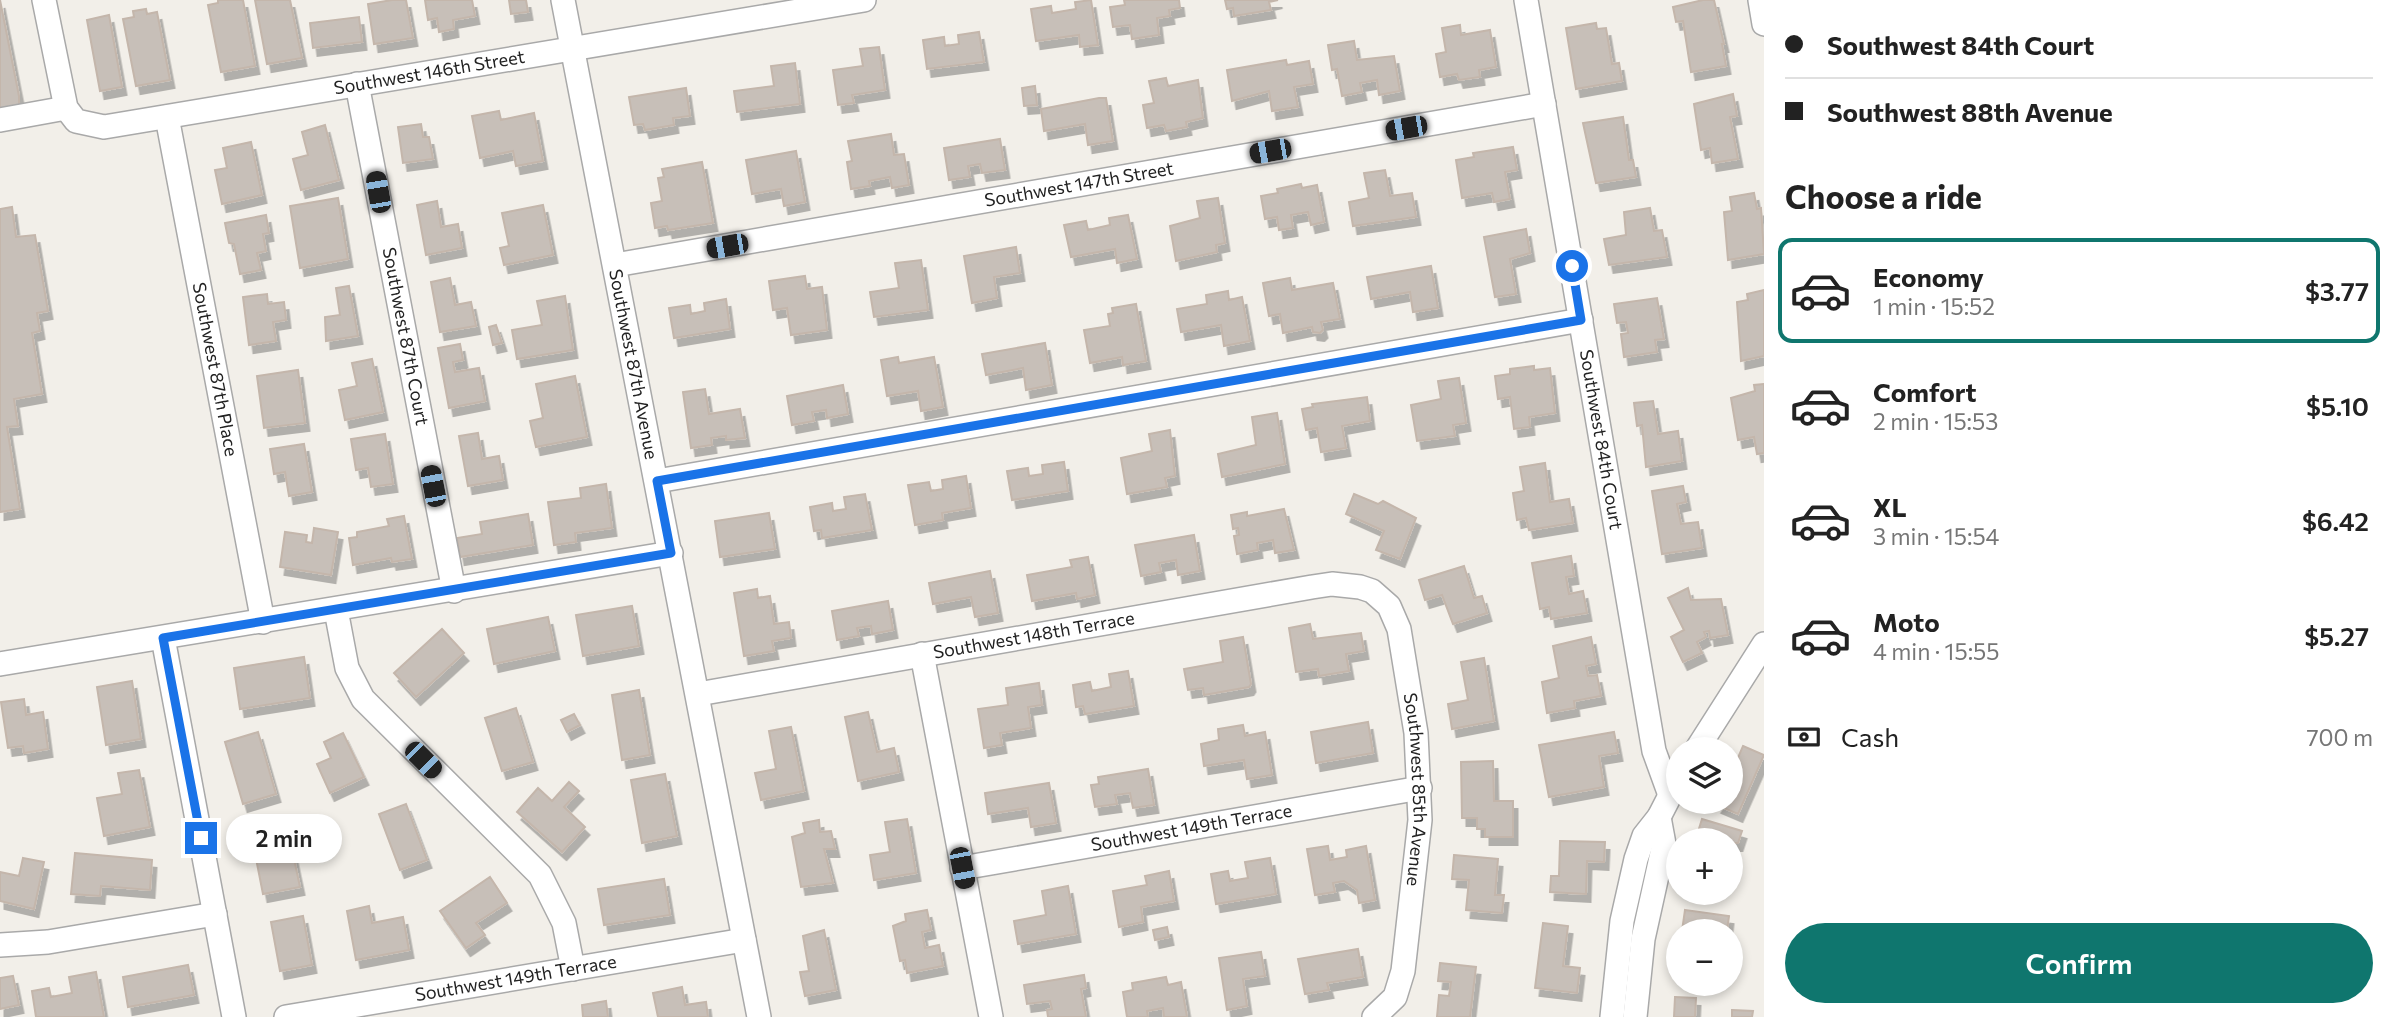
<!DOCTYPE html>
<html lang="en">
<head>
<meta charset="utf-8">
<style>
	body { margin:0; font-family:Commissioner,sans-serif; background:#f2f2f2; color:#222; height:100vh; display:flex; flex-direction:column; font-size:26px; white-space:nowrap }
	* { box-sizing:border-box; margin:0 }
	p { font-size:23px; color:#767676 }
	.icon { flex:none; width:38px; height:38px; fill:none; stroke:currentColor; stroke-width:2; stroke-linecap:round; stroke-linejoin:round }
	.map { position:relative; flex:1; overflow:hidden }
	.panel { display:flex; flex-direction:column; background:#fff; width:630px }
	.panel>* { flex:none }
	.top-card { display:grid; align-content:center; height:154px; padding:0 21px; background:#fff }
	.fabs { position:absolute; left:1666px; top:737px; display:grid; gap:14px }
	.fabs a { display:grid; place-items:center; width:77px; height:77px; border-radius:50%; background:#fff; box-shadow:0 4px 10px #0003; font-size:35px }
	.end { position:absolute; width:32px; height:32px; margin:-16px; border:9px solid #1a73e8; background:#fff; box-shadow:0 0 0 4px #fff }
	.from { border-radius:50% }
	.bubble { position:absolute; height:49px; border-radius:24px; background:#fff; box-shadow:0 4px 10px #0003; font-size:23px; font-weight:600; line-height:49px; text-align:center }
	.car { position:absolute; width:21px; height:42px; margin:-21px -10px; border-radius:9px; box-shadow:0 0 5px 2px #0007; background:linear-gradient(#222 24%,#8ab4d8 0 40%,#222 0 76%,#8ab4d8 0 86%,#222 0) }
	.top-card b { display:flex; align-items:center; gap:24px; height:66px; font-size:26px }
	.top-card b+b { border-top:2px solid #e0e0e0 }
	.top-card i { width:18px; height:18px; background:#222 }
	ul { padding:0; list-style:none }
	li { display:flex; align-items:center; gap:21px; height:105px; margin:0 14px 10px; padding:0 7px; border:4px solid transparent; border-radius:14px }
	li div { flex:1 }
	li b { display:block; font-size:26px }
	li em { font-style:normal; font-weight:600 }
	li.selected { border-color:#0f766e }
	li>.icon { width:63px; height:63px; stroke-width:1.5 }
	h2 { padding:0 21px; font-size:32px; line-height:84px }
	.pay { display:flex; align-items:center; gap:18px; height:77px; padding:0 21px; font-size:26px }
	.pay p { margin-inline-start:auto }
	.action { display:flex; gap:14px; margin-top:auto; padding:14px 21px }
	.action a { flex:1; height:80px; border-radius:42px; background:#0f766e; color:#fff; font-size:28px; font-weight:600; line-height:80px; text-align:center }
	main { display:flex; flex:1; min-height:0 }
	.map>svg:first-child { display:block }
	.building { fill:#c7bfb8; stroke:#c4b6ab; stroke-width:2; filter:url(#shadow) }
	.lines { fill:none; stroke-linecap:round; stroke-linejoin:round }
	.minor-casing { stroke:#a9a9a9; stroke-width:26 }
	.minor { stroke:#fff; stroke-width:23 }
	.route { stroke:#1a73e8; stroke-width:9 }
	.labels { text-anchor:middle; stroke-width:6; stroke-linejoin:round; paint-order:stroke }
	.street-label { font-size:18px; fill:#222; stroke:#fff }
</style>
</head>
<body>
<main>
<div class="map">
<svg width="1764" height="1017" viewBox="0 0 1764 1017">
	<defs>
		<filter id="shadow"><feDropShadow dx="4.5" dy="8" stdDeviation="0" flood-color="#0004"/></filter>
	</defs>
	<rect width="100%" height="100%" fill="#f2efe9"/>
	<path class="building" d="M0 0 19 96V109L0 112Z
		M218 0H243L255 66 221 72 208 5 218 3Z
		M255 0H290L302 58 267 64Z
		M392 0H406L413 38 374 44 368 4Z
		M425 0H472L475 16 453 20 454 29 439 32 437 18 428 20Z
		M509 0H526L528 12 511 14Z
		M1091 0 1098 45 1080 47 1079 35 1036 41 1031 9 1051 6 1052 13 1076 9 1075 2Z
		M1124 0H1179L1180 8 1169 10 1170 16 1157 18 1159 35 1132 39 1130 25 1113 27 1110 7 1125 5Z
		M1225 0H1278L1269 2 1271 10 1234 16 1233 8 1227 9Z
		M1703 0H1714L1724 44H1722L1726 66 1691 72 1683 21 1676 22 1673 7Z
		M146 9 147 14 157 12 170 80 136 86 123 19 134 17 133 11Z
		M109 15 122 87 100 91 87 20Z
		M359 17 362 42 313 48 310 23Z
		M1596 23 1597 29 1606 28 1612 64 1619 63 1622 81 1576 89 1566 28Z
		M1460 25 1461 35 1490 30 1496 67 1479 70 1480 77 1459 80 1457 74 1440 77 1436 54 1446 52 1442 28Z
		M979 32 984 62 927 69 923 40 944 37 945 46 959 44 958 35Z
		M1354 41 1357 60 1394 56 1400 91 1379 95 1377 80 1360 83 1362 92 1342 96 1337 69 1332 70 1328 45Z
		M879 47 885 90 852 95 854 103 838 105 833 70 863 66 860 49Z
		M1286 60 1287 65 1309 61 1313 84 1294 87 1298 107 1272 111 1269 91 1232 101 1227 70Z
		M795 63 800 104 737 112 734 91 774 86 771 66Z
		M1166 78 1168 86 1198 80 1203 118 1186 122 1187 127 1166 131 1164 125 1147 128 1143 105 1154 103 1149 81Z
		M1035 86 1037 105 1024 106 1022 88Z
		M686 88 690 116 673 118 674 125 645 130 643 124 634 125 629 97Z
		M1733 94 1737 116 1730 117 1738 159 1712 163 1710 148 1701 150 1694 104Z
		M1099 98H1106L1113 141 1088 145 1085 124 1044 131 1041 109Z
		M499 111 501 120 534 113 543 161 516 166 513 151 480 158 472 116Z
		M1623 117 1629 160H1633L1636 177 1596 183 1583 123Z
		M421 124 423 137H429L433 159 403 163 398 127Z
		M325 125 339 180 301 190 293 159 308 155 302 132Z
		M891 134 894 155 904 154 909 185 892 188 890 177 869 181 870 186 851 189 847 162 852 161 848 141Z
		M1000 139 1005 170 982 173 980 164 968 166 970 177 949 180 944 148Z
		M251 142 262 195 222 204 215 170 227 168 223 148Z
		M1513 147 1517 170 1505 172 1510 199 1494 202 1492 193 1462 198 1456 160 1474 157 1473 153Z
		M796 151 805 202 784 206 781 189 752 194 746 160Z
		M702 162 713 223 668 230 667 226 655 228 651 203 662 201 658 178 664 177 662 169Z
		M1385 170 1390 196 1412 193 1416 217 1353 226 1349 202 1369 198 1364 173Z
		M1301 184 1302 188 1317 185 1324 222 1311 225 1308 212 1291 215 1293 228 1279 230 1277 217 1265 219 1261 196 1278 193 1277 189Z
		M1754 193 1757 209 1761 208 1764 254 1728 260 1724 212 1732 211 1730 197Z
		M338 198 348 259 300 268 290 206Z
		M1218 198 1225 243 1216 245 1217 252 1176 261 1170 226 1200 218 1197 201Z
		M437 201 441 227 458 224 462 248 426 255 417 205Z
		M543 205 553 255 504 265 500 248 509 246 502 213Z
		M12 207 16 237 35 235 48 311 37 313 40 331 32 333 42 394 14 399 18 426 7 427 20 509 0 512V209Z
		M1650 208 1654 231 1662 230 1667 257 1609 265 1604 239 1626 235 1624 212Z
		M266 215 269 233 263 234 266 251 257 253 261 270 240 274 234 244 229 243 225 223Z
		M1128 215 1137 259 1117 263 1115 249 1071 257 1064 225 1086 221 1088 230 1110 225 1109 218Z
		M1526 229 1530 253 1510 259 1516 294 1495 297 1484 237Z
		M1016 247 1020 273 994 277 997 298 972 303 964 256Z
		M921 260 928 310 874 317 870 292 899 288 895 263Z
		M1431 266 1438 308 1413 312 1410 292 1371 299 1367 277Z
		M805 276 807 289 822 287 827 330 791 335 787 308 773 310 769 281Z
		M450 278 455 305 471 302 476 326 440 332 431 282Z
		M1290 278 1292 290 1333 283 1340 319 1321 322 1323 330 1320 333 1313 332 1312 327 1283 333 1280 314 1269 316 1263 283Z
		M349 286 358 336 326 341 325 317 340 315 336 288Z
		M1764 290V356L1741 361 1737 302 1748 300 1747 294Z
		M1228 291 1229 300 1242 297 1250 341 1224 346 1221 325 1181 332 1177 309 1207 304 1206 295Z
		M267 294 268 304 284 302 286 320 273 322 276 341 249 345 243 297Z
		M565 296 573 350 517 359 512 330 542 325 537 301Z
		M1657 298 1664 339 1655 340 1657 352 1624 357 1621 334 1628 333 1626 322 1617 323 1614 304Z
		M726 299 730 329 674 338 669 308 690 305 691 314 705 311 704 303Z
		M1136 304 1146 361 1123 365 1122 357 1090 363 1084 330 1110 326 1108 314 1113 313 1112 308Z
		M496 325 502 343 493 345 489 327Z
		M1045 343 1052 385 1026 390 1023 368 986 375 982 354Z
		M460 344 463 360 453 362 455 372 479 368 485 401 449 408 438 348Z
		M898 357 899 363 934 357 943 407 921 411 918 391 887 396 881 360Z
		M372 359 383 412 345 420 339 390 357 386 352 363Z
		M1534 366V370L1550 368 1555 413 1529 417 1530 427 1514 429 1510 397 1498 399 1495 376 1510 374V369Z
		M298 370 305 423 264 428 257 376Z
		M575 376 587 437 536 447 530 421 543 418 536 384Z
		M1459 378 1466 423 1453 425 1455 436 1417 441 1411 405 1441 399 1438 381Z
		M1764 384V453L1757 454 1754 437 1738 440 1731 398 1755 391 1754 385Z
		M843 385 848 414 827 418 826 410 812 412 814 421 792 425 787 396Z
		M705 389 709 414 740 409 745 438 726 440V436L711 438 712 445 691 448 683 392Z
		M1367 397 1370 421 1342 426 1346 448 1321 452 1317 428 1306 430 1302 409 1313 407 1312 404Z
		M1653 401 1658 434 1678 431 1682 461 1646 467 1642 425 1637 426 1634 403Z
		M1277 413 1285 464 1222 477 1218 454 1256 445 1252 417Z
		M1170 430 1175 476 1165 478 1167 487 1127 494 1121 458 1152 451 1149 434Z
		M478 433 482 459 499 456 503 480 468 486 459 436Z
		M385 434 393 484 371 487 368 468 356 470 351 439Z
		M304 444 312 492 289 496 285 472 274 474 270 449Z
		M1064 462 1068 491 1012 500 1007 471 1028 468 1029 476 1043 474 1042 465Z
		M1545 463 1550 502 1569 499 1573 523 1529 530 1526 518 1517 520 1513 493 1524 491 1520 467Z
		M966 476 971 508 942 513 943 520 915 525 908 485 929 482 931 491 943 489 942 480Z
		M606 484 612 528 575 533 576 542 554 545 548 502 581 498 580 488Z
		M1683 486 1686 502 1677 504 1681 524 1698 522 1702 548 1662 554 1652 491Z
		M865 494 872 530 822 538 821 530 814 531 810 507 832 503 833 511 846 509 844 497Z
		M1354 494 1378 504 1383 501 1416 518 1400 559 1376 550 1384 531 1346 514Z
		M1284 509 1294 550 1275 553 1273 540 1257 543 1258 550 1237 554 1234 536 1239 535 1238 528 1233 529 1231 515 1247 512V516Z
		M769 513 775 549 720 557 715 521Z
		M528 514 533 545 460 557 457 538 482 534 480 522Z
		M404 516 412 559 392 562 391 558 353 565 349 538 357 537V532L389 526 387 519Z
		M314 528 338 532 331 575 280 567 285 532 307 535 306 542 312 543Z
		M1194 535 1200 571 1178 575 1176 560 1159 563 1161 572 1141 576 1135 545Z
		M1571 556 1574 576 1566 577 1569 594 1583 591 1587 613 1551 619 1549 607 1540 609 1532 563Z
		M1088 557 1095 595 1077 599 1076 593 1032 601 1027 575 1072 567 1070 560Z
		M1464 566 1474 598 1482 596 1487 613 1453 624 1442 595 1425 600 1419 580Z
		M990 571 998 613 975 617 971 597 933 604 929 583Z
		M1688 588 1691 600 1721 599 1728 635 1710 638 1709 631 1704 632 1706 637 1697 642 1702 653 1683 662 1671 637 1684 630 1668 598Z
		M757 589 758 598 770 596 774 624 789 622 791 638 772 641 774 651 744 656 734 593Z
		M888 601 893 630 872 634 871 626 857 628 859 636 837 640 832 611Z
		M632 606 639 646 583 656 576 615Z
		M548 617 555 651 494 664 487 629Z
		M1310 624 1313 639 1361 633 1364 651 1346 654 1349 671 1319 676 1318 669 1296 672 1289 628Z
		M442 629 464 653 416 697 394 673Z
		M1243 637 1251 684 1249 687 1204 695 1203 688 1188 690 1184 669 1223 662 1220 641Z
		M1591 637 1596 664 1586 666 1588 676 1597 675 1601 696 1574 701 1575 708 1547 713 1542 682 1559 678 1553 646Z
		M304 657 310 698 240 709 234 668Z
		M1484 658 1494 721 1452 729 1448 704 1468 700 1461 662Z
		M1128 671 1134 706 1085 714 1083 706 1076 707 1073 685 1090 682 1092 691 1111 687 1109 674Z
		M132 681 141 739 106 745 97 687Z
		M1039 683 1042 705 1028 707 1031 728 1000 733 1002 745 984 748 978 709 1008 705 1006 688Z
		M639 690 650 755 622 760 612 695Z
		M24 699 26 715 43 712 48 749 24 753 23 746 8 748 1 702Z
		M516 708 533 762 502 771 485 718Z
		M868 712 877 752 894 748 899 772 858 781 845 717Z
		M574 714 580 725 567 732 561 720Z
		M1368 722 1373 753 1316 763 1311 732Z
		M1243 725 1245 736 1265 732 1272 775 1247 779 1244 760 1204 766 1201 744 1219 740 1218 729Z
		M791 727 804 791 761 800 755 773 776 769 769 731Z
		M258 732 276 794 243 804 225 742Z
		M1614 732 1618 753 1599 756 1604 787 1549 797 1539 745Z
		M343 733 364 777 330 793 317 764 331 758 324 742Z
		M1743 746 1764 755 1738 814 1717 805 1719 802H1731V774Z
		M1493 761 1494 801H1513V837H1485V829H1477V818H1462L1461 762Z
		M1148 769 1154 805 1133 808 1130 793 1115 795 1117 804 1095 807 1091 785 1099 784 1098 777Z
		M139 770 150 827 104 836 97 798 122 794 118 773Z
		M665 774 677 836 642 843 631 780Z
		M569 782 579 791 564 807 585 827 562 852 517 812 538 788 552 801Z
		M1049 783 1056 823 1031 827 1028 808 988 814 985 793Z
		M406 804 427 860 400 870 379 814Z
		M907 819 916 873 874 880 870 855 890 852 885 822Z
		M1702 819 1742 831 1738 843H1733L1731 850V840H1705L1697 835Z
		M819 820 820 832 831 831 835 849H824L833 883 801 887 792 837 805 833 803 823Z
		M287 826 300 887 263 894 251 833Z
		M1560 841 1605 842 1604 862 1587 861 1586 894 1550 892 1551 876H1559Z
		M1328 846 1330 860 1347 857 1346 850 1366 846 1375 900 1359 903 1357 890 1344 881 1333 883 1335 892 1315 895 1307 849Z
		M75 853 152 860 150 890 101 886 100 896 71 894Z
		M1454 855 1498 859 1495 895H1504L1502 913 1466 910 1469 880 1452 879Z
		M23 858 44 862 34 909 0 901V872L19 876Z
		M1270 858 1276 894 1216 904 1211 874 1228 871 1230 881 1248 878 1245 862Z
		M1169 871 1174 901 1141 907 1143 922 1119 927 1113 891 1147 885 1145 876Z
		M490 877 507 903 476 923 485 935 466 948 440 911Z
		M664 879 670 915 604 925 598 889Z
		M1068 886 1076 934 1018 944 1014 921 1046 915 1042 891Z
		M369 906 372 923 403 917 409 950 356 960 347 911Z
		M927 910 931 930 922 932 925 948 939 945 943 966 907 973 905 960 900 961 893 926 906 921 905 914Z
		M1685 910 1729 916 1727 931H1682Z
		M303 916 312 965 280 971 271 922Z
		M1543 923 1568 926 1563 966 1580 968 1577 993 1535 988Z
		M1167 927 1169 937 1155 940 1153 930Z
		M824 930 836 990 805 996 800 972 809 971 803 936Z
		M1358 949 1363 977 1327 983 1329 990 1305 994 1298 959Z
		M1261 952 1265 976 1243 979 1247 1006 1227 1010 1219 958Z
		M1440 963 1476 967 1470 1017H1437L1439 995 1449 996 1451 982 1438 981Z
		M188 965 194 995 128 1007 123 977Z
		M96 972 104 1017H36L32 991 49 988 51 997 72 993 69 977Z
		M1084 975 1086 988 1081 989 1086 1017H1048L1047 1010 1052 1009 1050 1001 1027 1004 1024 985Z
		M13 976 19 1005 0 1009V978Z
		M1166 977 1168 985 1181 982 1187 1017H1164L1163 1008 1147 1011 1148 1017H1127L1123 992 1133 990 1132 983Z
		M682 987 685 1005 706 1002 708 1017H658L653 993Z
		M1675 997 1696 998 1695 1017H1674Z
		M606 1001 608 1017H583L582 1005Z
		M1732 1010 1753 1011 1752 1017H1732Z"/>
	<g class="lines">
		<g class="minor-casing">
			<g id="minor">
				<path id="s1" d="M44 0 66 108 76 121 104 127 864 0"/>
				<path id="s2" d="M563 0 759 1017"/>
				<path id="s3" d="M1526 0 1654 751 1670 795"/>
				<path d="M1760 0 1764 24"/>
				<path id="s4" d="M357 84 454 591"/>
				<path id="s5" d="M167 117 263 622"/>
				<path d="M0 120 66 108"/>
				<path id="s6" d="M615 265 1544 104"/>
				<path d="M657 481 1581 320"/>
				<path d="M336 610 347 668 363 699 540 875 564 923 573 969"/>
				<path d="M163 638 234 1017"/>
				<path d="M922 654 991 1017"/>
				<path d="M0 664 671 553"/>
				<path id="s7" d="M698 694 1312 587 1332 584 1360 587 1372 591 1389 606 1399 629 1416 733 1420 820 1403 971 1395 997 1374 1017"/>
				<path d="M1697 749 1764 644"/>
				<path id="s8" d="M962 868 1420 788"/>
				<path d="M0 945 48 942 215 914"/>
				<path id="s9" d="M286 1017 744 940"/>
				<path d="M1612 1017 1622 921 1636 859 1644 836 1659 817 1677 782"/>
				<path d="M1635 1017 1643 939 1664 844 1659 817"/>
			</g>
		</g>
		<use href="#minor" class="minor"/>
	</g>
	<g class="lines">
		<path class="route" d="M201 838 163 638 671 553 657 481 1581 320 1572 266"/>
	</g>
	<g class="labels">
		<g class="street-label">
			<text dy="6" stroke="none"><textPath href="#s1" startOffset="485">Southwest 146th Street</textPath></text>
			<text dy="6" stroke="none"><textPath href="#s6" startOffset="471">Southwest 147th Street</textPath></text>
			<text dy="6" stroke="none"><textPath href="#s4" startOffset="257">Southwest 87th Court</textPath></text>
			<text dy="6" stroke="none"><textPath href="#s2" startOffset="371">Southwest 87th Avenue</textPath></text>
			<text dy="6" stroke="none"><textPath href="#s5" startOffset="257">Southwest 87th Place</textPath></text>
			<text dy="6" stroke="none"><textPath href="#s3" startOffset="446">Southwest 84th Court</textPath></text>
			<text dy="6" stroke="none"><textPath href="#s7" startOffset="341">Southwest 148th Terrace</textPath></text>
			<text dy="6" stroke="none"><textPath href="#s7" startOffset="894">Southwest 85th Avenue</textPath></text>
			<text dy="6" stroke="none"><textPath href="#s8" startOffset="233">Southwest 149th Terrace</textPath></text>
			<text dy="6" stroke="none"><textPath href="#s9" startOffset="233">Southwest 149th Terrace</textPath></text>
		</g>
	</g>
</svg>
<div class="fabs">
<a><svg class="icon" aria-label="layers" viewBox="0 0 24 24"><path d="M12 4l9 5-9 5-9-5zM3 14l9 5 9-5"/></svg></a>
<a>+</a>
<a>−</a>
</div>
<i class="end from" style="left:1572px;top:266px"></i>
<i class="end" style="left:201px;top:838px"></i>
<div class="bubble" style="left:226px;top:814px;width:116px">2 min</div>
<i class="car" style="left:1406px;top:128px;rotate:260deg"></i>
<i class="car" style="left:1270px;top:151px;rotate:260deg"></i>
<i class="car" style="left:378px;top:192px;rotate:350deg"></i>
<i class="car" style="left:727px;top:246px;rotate:260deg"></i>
<i class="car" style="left:433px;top:486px;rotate:349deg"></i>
<i class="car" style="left:423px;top:760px;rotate:135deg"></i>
<i class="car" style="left:962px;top:868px;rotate:169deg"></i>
</div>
<section class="panel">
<div class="top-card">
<b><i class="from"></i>Southwest 84th Court</b>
<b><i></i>Southwest 88th Avenue</b>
</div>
<h2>Choose a ride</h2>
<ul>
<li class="selected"><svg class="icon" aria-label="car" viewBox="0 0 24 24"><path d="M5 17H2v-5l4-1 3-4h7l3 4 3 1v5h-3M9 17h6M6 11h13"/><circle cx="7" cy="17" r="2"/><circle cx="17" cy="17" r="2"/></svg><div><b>Economy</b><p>1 min · 15:52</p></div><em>$3.77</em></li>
<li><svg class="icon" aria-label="car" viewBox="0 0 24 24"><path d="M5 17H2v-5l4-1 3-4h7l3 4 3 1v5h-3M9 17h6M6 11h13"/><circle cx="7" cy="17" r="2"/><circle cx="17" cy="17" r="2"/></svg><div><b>Comfort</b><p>2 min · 15:53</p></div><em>$5.10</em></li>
<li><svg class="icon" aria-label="car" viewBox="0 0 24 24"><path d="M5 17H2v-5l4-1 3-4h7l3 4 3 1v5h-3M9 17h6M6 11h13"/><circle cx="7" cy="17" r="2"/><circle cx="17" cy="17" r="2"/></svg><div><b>XL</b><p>3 min · 15:54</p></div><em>$6.42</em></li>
<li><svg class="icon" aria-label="car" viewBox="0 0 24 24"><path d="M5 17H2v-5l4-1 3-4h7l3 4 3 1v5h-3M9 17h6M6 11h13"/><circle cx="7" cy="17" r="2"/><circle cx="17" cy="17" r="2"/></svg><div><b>Moto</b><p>4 min · 15:55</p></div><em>$5.27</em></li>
</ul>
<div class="pay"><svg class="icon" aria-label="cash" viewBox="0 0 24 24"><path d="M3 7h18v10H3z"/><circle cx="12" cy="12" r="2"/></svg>Cash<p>700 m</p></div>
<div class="action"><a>Confirm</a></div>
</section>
</main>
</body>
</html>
